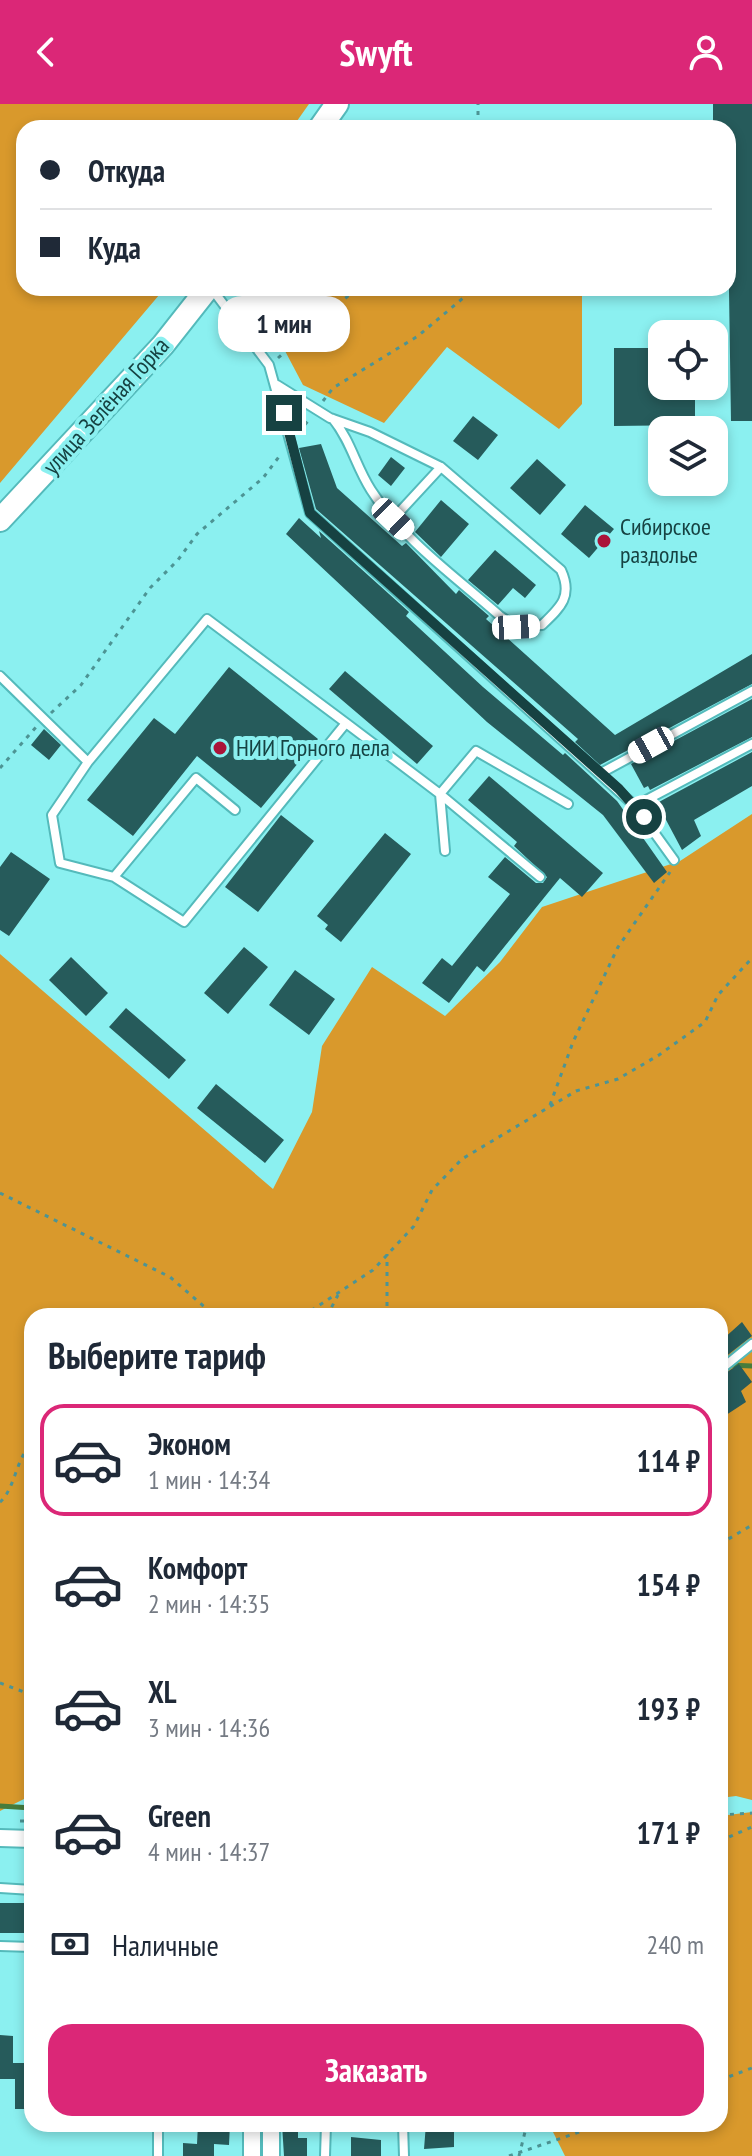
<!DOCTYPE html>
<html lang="ru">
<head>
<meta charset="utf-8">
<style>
	body { margin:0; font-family:"PT Sans Narrow",sans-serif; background:#f6f6f7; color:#1f2937; height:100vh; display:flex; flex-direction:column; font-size:30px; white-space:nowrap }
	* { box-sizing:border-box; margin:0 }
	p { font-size:26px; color:#747a83 }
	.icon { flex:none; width:44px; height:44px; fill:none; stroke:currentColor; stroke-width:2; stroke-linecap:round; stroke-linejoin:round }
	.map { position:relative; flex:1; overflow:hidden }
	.side { position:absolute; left:24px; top:1204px; width:704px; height:824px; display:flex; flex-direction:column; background:#fff; border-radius:24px; box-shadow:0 4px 12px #0003 }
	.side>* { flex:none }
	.guide { position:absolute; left:16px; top:16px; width:720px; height:176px; border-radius:24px; box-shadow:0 4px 12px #0003; display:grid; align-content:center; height:176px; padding:0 24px; background:#fff }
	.tools { position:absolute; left:648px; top:216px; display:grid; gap:16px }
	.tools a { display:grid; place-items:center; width:80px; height:80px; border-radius:16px; background:#fff; box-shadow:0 4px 12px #0003; font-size:40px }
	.end { position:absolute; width:36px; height:36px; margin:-18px; border:10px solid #164242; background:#fff; box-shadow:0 0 0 4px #fff }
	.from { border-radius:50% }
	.bubble { position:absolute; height:56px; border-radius:24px; background:#fff; box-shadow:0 4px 12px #0003; font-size:26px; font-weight:800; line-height:56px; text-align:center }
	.car { position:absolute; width:24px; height:48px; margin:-24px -12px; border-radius:10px; box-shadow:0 0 6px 2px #0007; background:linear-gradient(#fff 24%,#345 0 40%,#fff 0 76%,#345 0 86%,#fff 0) }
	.guide b { display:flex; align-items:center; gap:28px; height:76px; font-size:30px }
	.guide b+b { border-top:2px solid #e0e1e3 }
	.guide i { width:20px; height:20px; background:#1f2937 }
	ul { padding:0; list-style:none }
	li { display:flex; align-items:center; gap:24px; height:112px; margin:0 16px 12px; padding:0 8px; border:4px solid transparent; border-radius:24px }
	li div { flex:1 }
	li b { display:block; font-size:30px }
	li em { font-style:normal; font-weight:800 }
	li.on { border-color:#db2777 }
	li>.icon { width:72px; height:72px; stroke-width:1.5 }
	h2 { padding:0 24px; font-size:36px; line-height:96px }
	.pay { display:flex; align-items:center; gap:20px; height:88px; padding:0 24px; font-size:30px }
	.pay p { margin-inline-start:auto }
	.primary-button { display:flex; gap:16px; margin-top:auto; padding:16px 24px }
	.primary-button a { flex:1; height:92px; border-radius:24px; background:#db2777; color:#fff; font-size:32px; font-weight:800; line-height:92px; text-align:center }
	header { display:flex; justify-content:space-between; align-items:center; height:104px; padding:0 24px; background:#db2777; color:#fff; font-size:36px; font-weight:800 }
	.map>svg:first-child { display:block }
	.forest { fill:#d9992c }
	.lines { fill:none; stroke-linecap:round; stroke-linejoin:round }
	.stream { stroke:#467c3c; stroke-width:5 }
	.building { fill:#265b5b }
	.lane-casing { stroke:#54babb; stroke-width:12 }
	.street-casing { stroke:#54babb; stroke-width:20 }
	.secondary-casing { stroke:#54babb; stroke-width:26 }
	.path { stroke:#4d9494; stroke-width:3; stroke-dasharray:4 6; stroke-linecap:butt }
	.lane { stroke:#fff; stroke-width:8 }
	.street { stroke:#fff; stroke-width:16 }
	.secondary { stroke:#fff; stroke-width:22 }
	.route { stroke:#164242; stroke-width:10 }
	.poi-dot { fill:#aa1439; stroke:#8bf0f0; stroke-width:3 }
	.labels { text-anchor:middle; stroke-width:8; stroke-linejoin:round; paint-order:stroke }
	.street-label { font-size:24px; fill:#164242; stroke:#8bf0f0 }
	.poi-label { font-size:24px; fill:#164242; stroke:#8bf0f0; text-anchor:start }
</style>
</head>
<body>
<header><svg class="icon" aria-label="back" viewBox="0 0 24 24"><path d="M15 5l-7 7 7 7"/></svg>Swyft<svg class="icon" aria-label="person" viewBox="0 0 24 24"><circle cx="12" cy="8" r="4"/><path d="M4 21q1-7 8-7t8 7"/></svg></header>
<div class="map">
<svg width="752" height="2052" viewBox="0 0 752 2052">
	<rect width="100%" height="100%" fill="#8bf0f0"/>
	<path class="forest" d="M0 0H309L292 24H24V184H165L0 379Z
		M261 184H582V300L559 325 447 243 384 319 303 281 255 190Z
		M752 710V1696L736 1692 720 1694V1212H32V1691L0 1707V850L273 1085 312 1008 322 942 372 863 445 912 500 858 542 803 680 757Z
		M752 1708V2052H565L549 2020H720V1712Z"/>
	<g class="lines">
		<path class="stream" d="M729 1261 752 1262
			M0 1702 32 1704"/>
	</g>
	<path class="building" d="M713 0H752V317H731L728 121H731V38H728V24H713Z
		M614 244H662V282H695V321L614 322Z
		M473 312 498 331 478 356 453 337Z
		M321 340 337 384 402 442 406 439 456 490 459 486 489 512 486 515 615 631 752 550V580L600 661 575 638 578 635 316 405 299 344Z
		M391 353 405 364 391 382 378 371Z
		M537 355 566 381 540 411 510 384Z
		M441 396 469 420 441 453 415 428Z
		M585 401 614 425 589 454 561 430Z
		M299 414 321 434 319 427 409 508 406 512 483 583 563 651 565 649 617 697 667 768 654 779 603 711 487 618 286 430Z
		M495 446 536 481 525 494 513 484 498 501 468 476Z
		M229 563 318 635 261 704 197 652 133 732 87 696 154 614 175 630Z
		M345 567 433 642 417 660 329 585Z
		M752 595V633L650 686 648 682 644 684 631 660Z
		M44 625 61 641 49 656 31 641Z
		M752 648V682L694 716 701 732 682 746 657 699Z
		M489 672 603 769 582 793 560 774 484 868 477 862 449 899 422 879 442 854 452 862 510 790 488 773 505 753 536 779H543L547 773 514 742 517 738 468 696Z
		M281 711 314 737 258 808 225 783Z
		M385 729 411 750 341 838 325 825 328 821 317 812Z
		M11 748 50 775 9 832 0 826V763Z
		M244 843 268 863 228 910 204 889Z
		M71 853 108 889 86 912 49 876Z
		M295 866 335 895 309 931 269 901Z
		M126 904 186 956 169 975 109 923Z
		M216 980 284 1036 265 1059 197 1004Z
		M742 1218 752 1232 720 1257V1233L722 1236Z
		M739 1260 752 1278 741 1287 746 1298 720 1315V1273Z
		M0 1799H30L32 1829H0Z
		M0 1931 13 1932V1959H32V2005H15V1975H0Z
		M198 2020H230L229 2041 214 2040V2052H183V2039L197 2040Z
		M282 2020H298V2034H307V2052H284Z
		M426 2020H454V2043L424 2045Z
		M351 2033 381 2036V2052H351Z"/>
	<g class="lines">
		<g class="lane-casing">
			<path id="lane" d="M212 185 269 261 310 409 635 702 752 640
				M277 281 330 314 333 315 370 328 441 363 561 466C573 492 561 503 542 521L516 523 500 512C456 473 403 436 371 386 356 363 351 337 333 315
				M393 415 441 363
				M207 515 346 619 184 818 114 773 60 759 52 711 88 658Z
				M0 572 88 658
				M346 619 440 690 476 647 568 700
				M601 669 752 587
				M635 702 674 756
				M445 747 440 690 540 773
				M114 773 196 674 235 706
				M720 1266 752 1240
				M0 1784 32 1786
				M0 1842 32 1843
				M403 2020 404 2052
				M158 2052V2020
				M325 2052 326 2020"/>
		</g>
		<g class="street-casing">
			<path id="street" d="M0 1734 32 1735
				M271 2020V2052
				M252 2052V2020"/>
		</g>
		<g class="secondary-casing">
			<path id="secondary" d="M320 24 337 0
				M0 416 163 241 208 184"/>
		</g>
		<path class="path" d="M478 11V0
			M278 254 357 184
			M323 297 333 284 418 232 475 184
			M298 328 309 316
			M51 609 81 581 150 484 178 456 197 430 263 374 281 350
			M0 664 37 622
			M550 1001 573 938 618 843 670 768
			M0 1089 170 1173 215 1212
			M303 1212 373 1166 414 1122 432 1086 462 1055 576 987 618 975 659 951 705 918 718 891 752 854
			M327 1212 338 1191
			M387 1212V1150
			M0 1398C15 1385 16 1354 32 1339
			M720 1440 752 1421
			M0 1579 32 1591
			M720 1711 752 1709
			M20 1717H32
			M720 1737 752 1723
			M720 1976 752 1964
			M509 2052 603 2020
			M519 2052 527 2020"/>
		<use href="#lane" class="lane"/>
		<use href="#street" class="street"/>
		<use href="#secondary" class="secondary"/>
	</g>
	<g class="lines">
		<path class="route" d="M284 309 310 409 619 685 644 713"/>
	</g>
	<g class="poi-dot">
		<circle cx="604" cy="437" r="8"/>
		<circle cx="220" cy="644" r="8"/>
	</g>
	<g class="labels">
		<g class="street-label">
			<text transform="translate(106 302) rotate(-48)" y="8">улица Зелёная Горка</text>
		</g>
		<g class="poi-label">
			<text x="620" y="431">Сибирское<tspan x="620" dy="28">раздолье</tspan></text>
			<text x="236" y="652">НИИ Горного дела</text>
		</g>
	</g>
</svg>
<div class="tools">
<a><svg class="icon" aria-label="locate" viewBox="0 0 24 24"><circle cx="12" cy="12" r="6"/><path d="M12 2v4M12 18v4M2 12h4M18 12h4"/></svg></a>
<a><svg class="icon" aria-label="layers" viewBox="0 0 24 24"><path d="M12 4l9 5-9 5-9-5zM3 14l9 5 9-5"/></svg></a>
</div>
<i class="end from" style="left:644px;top:713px"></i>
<i class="end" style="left:284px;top:309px"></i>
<div class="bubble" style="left:218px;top:192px;width:132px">1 мин</div>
<i class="car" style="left:393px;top:415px;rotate:134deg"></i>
<i class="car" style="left:516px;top:523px;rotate:87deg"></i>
<i class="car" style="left:651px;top:641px;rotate:241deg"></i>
<div class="guide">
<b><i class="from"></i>Откуда</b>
<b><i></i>Куда</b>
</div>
<section class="side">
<h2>Выберите тариф</h2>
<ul>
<li class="on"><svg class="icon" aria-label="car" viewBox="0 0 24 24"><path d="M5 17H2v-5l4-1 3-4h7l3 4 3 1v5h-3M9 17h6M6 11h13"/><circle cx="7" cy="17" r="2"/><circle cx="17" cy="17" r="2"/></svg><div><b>Эконом</b><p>1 мин · 14:34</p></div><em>114 ₽</em></li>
<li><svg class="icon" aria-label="car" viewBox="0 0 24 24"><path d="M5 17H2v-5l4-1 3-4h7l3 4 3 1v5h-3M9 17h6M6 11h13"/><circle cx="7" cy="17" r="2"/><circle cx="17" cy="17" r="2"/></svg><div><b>Комфорт</b><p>2 мин · 14:35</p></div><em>154 ₽</em></li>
<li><svg class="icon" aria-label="car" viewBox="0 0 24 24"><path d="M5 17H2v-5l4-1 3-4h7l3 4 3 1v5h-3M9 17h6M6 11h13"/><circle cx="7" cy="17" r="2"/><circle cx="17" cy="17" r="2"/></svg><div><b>XL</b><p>3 мин · 14:36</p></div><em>193 ₽</em></li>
<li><svg class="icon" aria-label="car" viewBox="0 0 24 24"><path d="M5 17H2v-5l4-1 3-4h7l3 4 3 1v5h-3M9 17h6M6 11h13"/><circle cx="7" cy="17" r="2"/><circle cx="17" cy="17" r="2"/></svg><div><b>Green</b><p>4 мин · 14:37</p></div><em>171 ₽</em></li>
</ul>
<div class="pay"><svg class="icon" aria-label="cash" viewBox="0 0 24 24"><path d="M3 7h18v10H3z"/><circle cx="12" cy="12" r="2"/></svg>Наличные<p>240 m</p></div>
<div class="primary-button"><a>Заказать</a></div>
</section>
</div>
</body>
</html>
